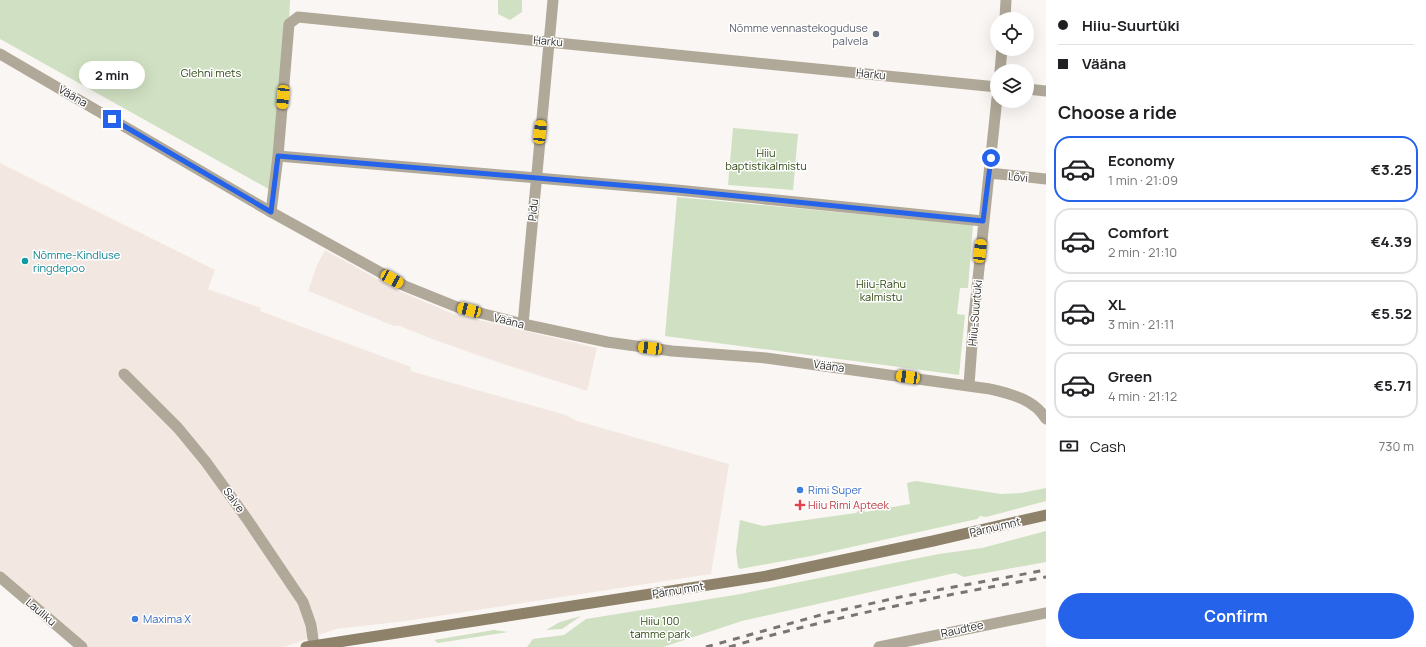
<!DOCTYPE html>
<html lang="en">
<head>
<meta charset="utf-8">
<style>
	body { margin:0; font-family:Manrope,sans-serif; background:#f6f6f6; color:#202124; height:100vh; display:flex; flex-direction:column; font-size:15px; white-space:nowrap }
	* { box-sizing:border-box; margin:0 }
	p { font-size:13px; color:#757577 }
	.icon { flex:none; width:22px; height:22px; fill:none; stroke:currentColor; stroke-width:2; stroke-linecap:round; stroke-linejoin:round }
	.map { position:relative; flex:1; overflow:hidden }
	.side { display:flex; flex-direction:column; background:#fff; width:380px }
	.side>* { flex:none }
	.guide { display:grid; align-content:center; height:88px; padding:0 12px; background:#fff }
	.fabs { position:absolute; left:990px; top:12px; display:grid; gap:8px }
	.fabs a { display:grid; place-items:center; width:44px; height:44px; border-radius:50%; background:#fff; box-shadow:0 4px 16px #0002; font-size:20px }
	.end { position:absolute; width:18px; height:18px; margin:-9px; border:5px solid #2563eb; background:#fff; box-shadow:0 0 0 2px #fff }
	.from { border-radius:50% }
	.bubble { position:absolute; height:28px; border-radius:14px; background:#fff; box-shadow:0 4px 16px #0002; font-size:13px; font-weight:700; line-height:28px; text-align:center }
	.car { position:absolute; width:12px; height:24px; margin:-12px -6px; border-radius:5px; box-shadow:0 0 3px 1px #0007; background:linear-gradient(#f5c518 24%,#345 0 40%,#f5c518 0 76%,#345 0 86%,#f5c518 0) }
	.guide b { display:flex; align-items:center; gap:14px; height:38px; font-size:15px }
	.guide b+b { border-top:1px solid #e0e0e0 }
	.guide i { width:10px; height:10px; background:#202124 }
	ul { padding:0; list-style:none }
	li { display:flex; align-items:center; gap:12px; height:66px; margin:0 8px 6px; padding:0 4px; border:2px solid #e0e0e0; border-radius:16px }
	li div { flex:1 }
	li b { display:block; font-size:15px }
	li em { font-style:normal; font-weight:700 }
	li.active { border-color:#2563eb }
	li>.icon { width:36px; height:36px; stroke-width:1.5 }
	h2 { padding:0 12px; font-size:18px; line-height:48px }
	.pay { display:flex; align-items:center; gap:10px; height:44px; padding:0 12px; font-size:15px }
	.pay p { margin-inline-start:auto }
	.cta { display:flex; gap:8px; margin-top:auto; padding:8px 12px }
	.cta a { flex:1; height:46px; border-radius:24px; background:#2563eb; color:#fff; font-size:16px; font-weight:700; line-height:46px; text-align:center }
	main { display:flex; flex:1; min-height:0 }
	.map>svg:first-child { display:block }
	.built { fill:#f3e8e1 }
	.green { fill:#d0e0c2 }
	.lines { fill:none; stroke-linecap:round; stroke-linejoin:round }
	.minor { stroke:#b0a898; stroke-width:11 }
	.tertiary { stroke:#b0a898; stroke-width:11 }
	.secondary { stroke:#8e826a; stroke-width:11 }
	.rail { stroke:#787573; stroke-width:3; stroke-dasharray:7 7; stroke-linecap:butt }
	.route { stroke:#2563eb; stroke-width:5 }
	.worship-dot { fill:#6b7280; stroke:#fff; stroke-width:1.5 }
	.culture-dot { fill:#0f9aa8; stroke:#fff; stroke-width:1.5 }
	.shop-dot { fill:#3f7fe0; stroke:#fff; stroke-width:1.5 }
	.health-dot { fill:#e0444e; stroke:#fff; stroke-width:1.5 }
	.labels { text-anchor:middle; stroke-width:3; stroke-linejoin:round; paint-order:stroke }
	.worship-label { font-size:11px; fill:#5b616d; stroke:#fff; text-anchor:end }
	.street-label { font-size:11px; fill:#2e2c2b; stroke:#fff }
	.park-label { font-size:11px; fill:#2e4710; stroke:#fff }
	.culture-label { font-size:11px; fill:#0d838f; stroke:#fff; text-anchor:start }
	.shop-label { font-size:11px; fill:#366cbe; stroke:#fff; text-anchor:start }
	.health-label { font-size:11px; fill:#be3a42; stroke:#fff; text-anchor:start }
</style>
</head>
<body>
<main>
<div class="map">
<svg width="1046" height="647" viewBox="0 0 1046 647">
	<rect width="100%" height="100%" fill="#faf6f3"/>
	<path class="built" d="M0 163 215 270 208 289 261 308 260 311 411 367 410 371 566 415 577 421 729 464 711 574 406 621 336 629 284 647H82L0 577Z
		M325 250 399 291 454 314 597 348 587 391 500 363 432 339 400 326H394L308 291 317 265Z"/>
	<path class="green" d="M0 0H290L289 24 274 192 0 39Z
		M498 0H522V12L510 20 498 14Z
		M733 128 798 134 793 190 728 185Z
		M677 197 973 225 968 288H960L957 314 965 315 959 375 665 336Z
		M916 481 1001 494 1021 493 1046 488V501L986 517 980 516 977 519 811 556 740 569 738 567 736 551 740 520 763 526 856 513 864 505 865 512 910 504 907 483Z
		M1046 531V562L964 577 955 573 742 621 663 647H527L533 639 564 635 586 619 735 595 939 554 982 548Z
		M581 616 562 629 546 630 560 622Z
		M494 630 508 632 438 643 434 640Z"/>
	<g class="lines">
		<path class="minor" d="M1005 19 1006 0
			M1000 71 1002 49
			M1027 89 1046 91
			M278 156 677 190 983 221
			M989 173 1046 179
			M271 212 278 156 289 24 298 17 997 87
			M523 324 553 0
			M124 374 178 428 206 462 247 519 303 602 311 625 314 646
			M969 385 974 316 997 98
			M0 577 82 647"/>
		<path class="tertiary" d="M0 54 271 212 405 286 457 307 523 324 607 342 672 351 766 358 990 389C1011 394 1034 399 1046 419
			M879 647 1046 613"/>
		<path class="secondary" d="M306 647 767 576 933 541 1046 515"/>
		<path class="rail" d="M706 647 824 614 905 596 1046 570
			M729 647C833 617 939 596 1046 577"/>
	</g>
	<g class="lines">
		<path class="route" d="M112 119 271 212 278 156 677 190 983 221 991 158"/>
	</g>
	<circle class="worship-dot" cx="876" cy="34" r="4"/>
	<circle class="culture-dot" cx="25" cy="261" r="4"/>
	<g class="shop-dot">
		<circle cx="800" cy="490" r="4"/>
		<circle cx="135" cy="619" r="4"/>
	</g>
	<path class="health-dot" d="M798 499h4v4h4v4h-4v4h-4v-4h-4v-4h4z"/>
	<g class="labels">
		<g class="worship-label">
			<text x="868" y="32">Nõmme vennastekoguduse<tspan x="868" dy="13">palvela</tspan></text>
		</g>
		<g class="street-label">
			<text transform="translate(548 41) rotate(5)" y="4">Harku</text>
			<text transform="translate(871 74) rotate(6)" y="4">Harku</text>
			<text transform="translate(73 96) rotate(30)" y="4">Vääna</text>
			<text transform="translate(1018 177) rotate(5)" y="4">Lõvi</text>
			<text transform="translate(533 210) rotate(-85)" y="4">Pidu</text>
			<text transform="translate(975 313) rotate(-85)" y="4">Hiiu-Suurtüki</text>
			<text transform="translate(509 321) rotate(14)" y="4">Vääna</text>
			<text transform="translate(829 366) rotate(8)" y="4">Vääna</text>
			<text transform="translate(234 500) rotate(54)" y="4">Salve</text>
			<text transform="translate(995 527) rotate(-13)" y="4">Pärnu mnt</text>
			<text transform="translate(678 590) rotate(-9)" y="4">Pärnu mnt</text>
			<text transform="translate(41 612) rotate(40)" y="4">Lauliku</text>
			<text transform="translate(962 629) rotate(-12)" y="4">Raudtee</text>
		</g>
		<g class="park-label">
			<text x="211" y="77">Glehni mets</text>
			<text x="766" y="157">Hiiu<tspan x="766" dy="13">baptistikalmistu</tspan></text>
			<text x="881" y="288">Hiiu-Rahu<tspan x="881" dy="13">kalmistu</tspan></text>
			<text x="660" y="625">Hiiu 100<tspan x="660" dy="13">tamme park</tspan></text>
		</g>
		<g class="culture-label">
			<text x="33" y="259">Nõmme-Kindluse<tspan x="33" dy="13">ringdepoo</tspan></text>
		</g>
		<g class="shop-label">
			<text x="808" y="494">Rimi Super</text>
			<text x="143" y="623">Maxima X</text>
		</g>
		<g class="health-label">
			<text x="808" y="509">Hiiu Rimi Apteek</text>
		</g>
	</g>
</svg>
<div class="fabs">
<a><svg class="icon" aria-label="locate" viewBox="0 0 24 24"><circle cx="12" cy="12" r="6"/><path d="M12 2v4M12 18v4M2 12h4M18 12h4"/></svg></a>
<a><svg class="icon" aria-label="layers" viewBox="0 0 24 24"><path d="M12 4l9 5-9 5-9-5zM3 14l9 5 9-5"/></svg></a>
</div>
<i class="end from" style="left:991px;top:158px"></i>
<i class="end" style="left:112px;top:119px"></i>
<div class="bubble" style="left:79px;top:61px;width:66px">2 min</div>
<i class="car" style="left:283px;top:97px;rotate:185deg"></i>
<i class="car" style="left:540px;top:132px;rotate:6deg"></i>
<i class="car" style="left:980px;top:251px;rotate:6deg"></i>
<i class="car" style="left:392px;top:279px;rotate:119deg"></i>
<i class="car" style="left:469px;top:310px;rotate:285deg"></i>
<i class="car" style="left:650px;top:348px;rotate:277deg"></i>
<i class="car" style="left:908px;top:377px;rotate:278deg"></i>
</div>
<section class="side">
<div class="guide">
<b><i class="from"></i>Hiiu-Suurtüki</b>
<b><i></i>Vääna</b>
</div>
<h2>Choose a ride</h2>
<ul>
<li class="active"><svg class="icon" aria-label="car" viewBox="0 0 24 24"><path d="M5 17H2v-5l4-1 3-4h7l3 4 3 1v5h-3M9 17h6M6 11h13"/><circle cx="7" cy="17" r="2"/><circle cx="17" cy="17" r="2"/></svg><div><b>Economy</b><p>1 min · 21:09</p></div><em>€3.25</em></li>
<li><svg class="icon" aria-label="car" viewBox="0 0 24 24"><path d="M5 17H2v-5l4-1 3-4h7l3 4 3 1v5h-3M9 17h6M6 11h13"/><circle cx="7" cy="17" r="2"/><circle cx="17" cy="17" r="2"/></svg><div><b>Comfort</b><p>2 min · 21:10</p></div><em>€4.39</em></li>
<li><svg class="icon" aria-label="car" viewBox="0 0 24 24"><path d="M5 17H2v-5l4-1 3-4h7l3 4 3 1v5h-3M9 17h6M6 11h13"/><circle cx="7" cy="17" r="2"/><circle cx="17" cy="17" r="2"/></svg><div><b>XL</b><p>3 min · 21:11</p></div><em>€5.52</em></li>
<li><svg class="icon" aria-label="car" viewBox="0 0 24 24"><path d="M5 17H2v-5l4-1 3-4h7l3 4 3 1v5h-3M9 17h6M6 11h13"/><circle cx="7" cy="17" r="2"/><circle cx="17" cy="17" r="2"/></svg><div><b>Green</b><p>4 min · 21:12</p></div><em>€5.71</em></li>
</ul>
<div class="pay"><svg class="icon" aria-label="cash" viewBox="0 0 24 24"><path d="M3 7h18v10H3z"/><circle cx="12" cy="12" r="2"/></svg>Cash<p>730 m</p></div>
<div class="cta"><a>Confirm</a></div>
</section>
</main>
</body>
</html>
